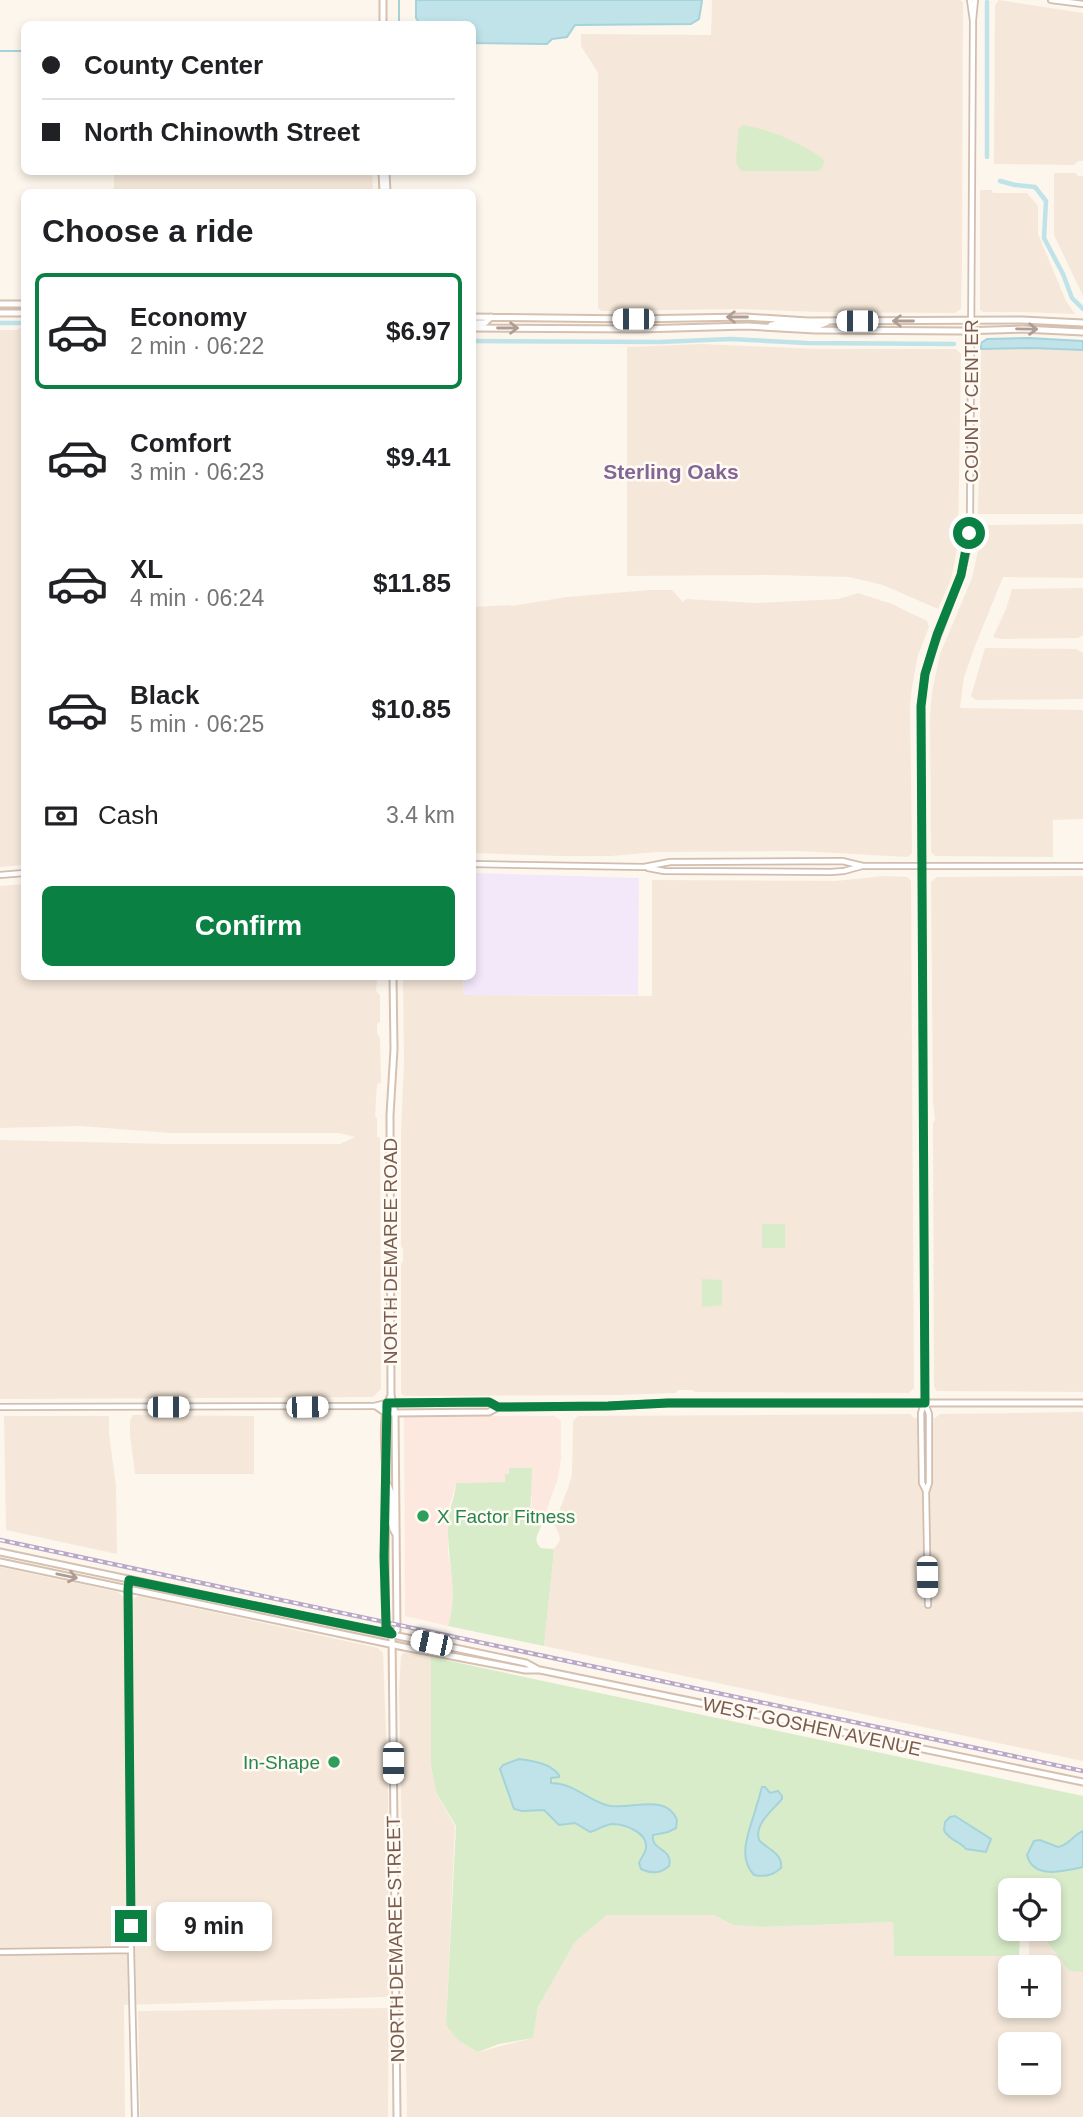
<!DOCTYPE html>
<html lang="en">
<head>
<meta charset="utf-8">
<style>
	body { margin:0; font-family:Arial,sans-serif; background:#f6f6f6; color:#202124; height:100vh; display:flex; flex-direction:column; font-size:26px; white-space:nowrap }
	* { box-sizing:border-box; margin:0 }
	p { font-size:23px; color:#757577 }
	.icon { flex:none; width:38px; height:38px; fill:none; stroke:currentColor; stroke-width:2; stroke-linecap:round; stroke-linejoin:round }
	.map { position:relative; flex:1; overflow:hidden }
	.drawer { position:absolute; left:21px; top:189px; width:455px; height:791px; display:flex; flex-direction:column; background:#fff; border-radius:10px; box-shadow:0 4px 10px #0003 }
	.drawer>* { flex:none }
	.banner { position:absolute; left:21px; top:21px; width:455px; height:154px; border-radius:10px; box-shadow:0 4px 10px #0003; display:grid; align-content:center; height:154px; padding:0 21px; background:#fff }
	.fabs { position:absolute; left:998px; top:1878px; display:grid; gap:14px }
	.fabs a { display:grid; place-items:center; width:63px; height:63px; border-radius:10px; background:#fff; box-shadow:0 4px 10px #0003; font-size:35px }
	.end { position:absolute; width:32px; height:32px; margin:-16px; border:9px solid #0b8043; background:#fff; box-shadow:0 0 0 4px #fff }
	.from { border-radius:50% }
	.bubble { position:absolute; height:49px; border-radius:10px; background:#fff; box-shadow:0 4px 10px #0003; font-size:23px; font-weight:700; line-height:49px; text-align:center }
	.car { position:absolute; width:21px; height:42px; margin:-21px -10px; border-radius:9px; box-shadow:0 0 5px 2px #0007; background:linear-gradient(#fff 24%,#345 0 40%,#fff 0 76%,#345 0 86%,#fff 0) }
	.banner b { display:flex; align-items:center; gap:24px; height:66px; font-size:26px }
	.banner b+b { border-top:2px solid #e0e0e0 }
	.banner i { width:18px; height:18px; background:#202124 }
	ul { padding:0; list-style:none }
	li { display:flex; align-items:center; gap:21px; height:116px; margin:0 14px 10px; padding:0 7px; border:4px solid transparent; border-radius:10px }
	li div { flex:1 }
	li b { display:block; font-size:26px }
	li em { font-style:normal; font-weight:700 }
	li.active { border-color:#0b8043 }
	li>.icon { width:63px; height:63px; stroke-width:1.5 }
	h2 { padding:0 21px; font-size:32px; line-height:84px }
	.pay { display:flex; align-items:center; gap:18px; height:77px; padding:0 21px; font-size:26px }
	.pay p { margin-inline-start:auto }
	.primary-button { display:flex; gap:14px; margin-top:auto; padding:14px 21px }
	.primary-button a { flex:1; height:80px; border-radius:10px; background:#0b8043; color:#fff; font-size:28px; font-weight:700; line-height:80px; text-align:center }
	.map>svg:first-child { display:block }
	.residential { fill:#f5e8da; fill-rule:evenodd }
	.commercial { fill:#fde8e0 }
	.education { fill:#f3e8fa }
	.green { fill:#d8ecc9; fill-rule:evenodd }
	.water { fill:#bfe3e8; stroke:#a5d3da; stroke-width:2 }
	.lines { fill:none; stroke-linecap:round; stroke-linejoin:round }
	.stream { stroke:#a5d3da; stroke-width:2 }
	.canal { stroke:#bfe3e8; stroke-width:4.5 }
	.tertiary-casing { stroke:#d1beb0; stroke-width:8 }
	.secondary-casing { stroke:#d6c0b0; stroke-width:9 }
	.tertiary { stroke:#fff; stroke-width:4.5 }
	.secondary { stroke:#fff; stroke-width:5 }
	.rail-casing { stroke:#b9a8c9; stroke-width:4.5 }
	.rail { stroke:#fffaf3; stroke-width:2; stroke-dasharray:5; stroke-linecap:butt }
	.oneway { stroke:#af9d94 }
	.route { stroke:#0b8043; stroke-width:9 }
	.leisure-dot { fill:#2e9e5b; stroke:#fffaf3; stroke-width:2.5 }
	.labels { text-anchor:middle; stroke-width:5; stroke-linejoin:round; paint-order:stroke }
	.street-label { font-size:19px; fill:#7a5c4d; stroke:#fffaf3 }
	.leisure-label { font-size:19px; fill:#27864d; stroke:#fffaf3; text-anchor:start }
	.neighbourhood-label { font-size:21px; font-weight:bold; fill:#846695; stroke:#fffaf3 }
</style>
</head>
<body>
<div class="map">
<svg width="1083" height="2117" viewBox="0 0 1083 2117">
	<rect width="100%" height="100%" fill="#fdf6ec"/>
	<path class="residential" d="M712 0H960L963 2 962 264 961 309 955 313 817 312 742 309 601 311 598 308V73L581 46V34L711 35Z
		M999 0 1083 13V161H1078L1074 165 994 164 995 5Z
		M114 172H372L373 192H114Z
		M1054 173H1075L1078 176H1083V296L1054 235Z
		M980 190H992L993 193H1027L1038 206V234L1066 301 1075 314 1024 312H983L980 310Z
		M24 326V865L0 867V330H16Z
		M703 344 818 349H956L961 354 958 545 951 579 938 609 883 585 849 577 771 575 627 576V347Z
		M1031 348 1083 350V514H978L981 349Z
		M1083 524V578L1003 577 975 646 964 677 960 708 1083 710V819L1053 820V857L935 856 931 852 930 717 932 692 940 654 972 578 978 550 980 525Z
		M1083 588V635L1078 638 1002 639 993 637 1006 609 1012 589Z
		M649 590H672L683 602 686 599 755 603 839 599 858 593 892 604 927 621 929 627 918 655 912 687 910 705 912 853 908 857 799 851 657 852 611 856H560L473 853V607L511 605V606L567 597Z
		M985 648 1076 649 1083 653V699L976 700 971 696Z
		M885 876 907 877 911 881 914 1388 909 1393 695 1392 692 1390H678L676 1393 617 1395 404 1396 401 1393V1264L403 1262V1249L401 1246V1134L404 1062 403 977H463L464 995 652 996V880L835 881Z
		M1083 876V1392L937 1391 934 1387 933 1123 935 1120 933 1102 931 882 937 877Z
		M24 884V976L380 977 377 981 376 991 380 995V1022L377 1024V1034L380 1037 381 1082 377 1085 375 1116 377 1119V1137H380L381 1389 373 1397 0 1399V1140L167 1144H340L355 1137 339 1133H171L80 1126 0 1128V886Z
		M1083 1412V1761L544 1646 554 1551 553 1549 558 1544 560 1539 559 1534 554 1524 568 1488 572 1474 573 1421 578 1416 910 1414 914 1418H935L940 1414Z
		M133 1415 254 1416V1474H135L130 1435V1420Z
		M4 1416H109V1434L116 1485 117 1554 6 1530Z
		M0 1567 118 1592 123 1597 132 1601 133 1598 139 1596 378 1648 383 1653 388 1784 389 1995 386 1997 124 2005 125 2117H0Z
		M408 1652 431 1657V1765L436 1792 455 1826 446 2025 478 2052 533 2038 538 2007 575 1942 607 1915H713L734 1925 761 1927 893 1922 894 1956H1019V1967H1010V2006H1048V1967H1029V1929H1039L1069 1971H1083V2117H407L399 1690 401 1657 403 1653ZM1010 2044H1048V2082H1010Z
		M389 2008 388 2117H140L138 2011Z"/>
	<path class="commercial" d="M404 1416H555L561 1421V1459L558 1478 542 1523 530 1522 532 1496 509 1474 506 1482 456 1483 449 1507 448 1523V1553L452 1575 453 1613 448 1626 405 1616Z"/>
	<path class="education" d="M473 873 639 878 638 995H464L463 977 472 976Z"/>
	<path class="green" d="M744 125C771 130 799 142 822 158L824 161 823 167 818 171H741L736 163 738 131 739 128Z
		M762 1224H785V1248H762Z
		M702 1279 722 1280V1305L702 1307Z
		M509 1468H532L530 1522 542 1523C540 1533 531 1539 541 1548L553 1549 554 1551 544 1646 448 1626C459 1596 447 1558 448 1526 448 1511 455 1498 456 1483L505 1482V1474H509Z
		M431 1657 1083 1796V1972L1069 1971 1038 1929H1024L1020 1933 1019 1956H894L893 1922 761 1927 734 1925 713 1915H607L575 1942 538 2007 533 2038 499 2044 478 2052 458 2040 446 2025 456 1826 436 1792 431 1765ZM1010 1890H1048V1928H1010Z"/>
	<path class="water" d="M416 0H702V1L699 19 691 24 575 25 567 37 552 39 547 44 473 43 472 24H420L416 18Z
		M1029 338 1083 341V350L1031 348 981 349V343L987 339Z
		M519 1759C533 1761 550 1763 559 1775V1777L551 1778V1783C573 1783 586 1799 606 1805 627 1812 666 1791 677 1820L676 1828 668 1832 653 1835C650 1851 674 1848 669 1866 660 1874 651 1874 641 1869L639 1863C641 1858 646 1852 646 1848 648 1832 624 1824 612 1824 604 1825 597 1830 590 1832L575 1823 559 1825 544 1810 522 1811 514 1809 500 1769 503 1765Z
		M762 1787H765L770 1793 778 1791 782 1796V1799C772 1811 754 1824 759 1840 768 1850 783 1853 781 1868 772 1876 764 1877 754 1875 735 1855 752 1826 757 1804 759 1799 760 1793 762 1787Z
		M955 1816 991 1839 986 1852 966 1849C959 1840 949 1841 944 1830L945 1822 950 1817Z
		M1083 1831V1867C1065 1871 1033 1880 1027 1855L1034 1841 1040 1840 1058 1847C1069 1845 1073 1835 1083 1831Z"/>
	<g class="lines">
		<path class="stream" d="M399 24V0
			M0 51H24"/>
		<path class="canal" d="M987 157V2
			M1000 181 1015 185 1035 187 1046 201 1044 238 1063 274 1072 298 1083 309
			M0 323H24
			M472 341 659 342 731 339 807 343 954 344"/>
		<g class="tertiary-casing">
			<path id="tertiary" d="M1051 0 1083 4
				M973 20 975 0
				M472 864 644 867 670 862 842 861 863 866H1083
				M648 868 664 871 831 872 844 871 862 866
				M0 875 24 873
				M924 1404 921 1413 922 1483 926 1491
				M0 1407 376 1406
				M129 1579 128 1589 131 1950 135 2117
				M928 1605 926 1492 929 1483V1414L925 1403 921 706 925 674 931 654 961 575 968 547 970 519 973 21 970 0
				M0 1952 131 1950"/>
		</g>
		<g class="secondary-casing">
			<path id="secondary" d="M383 24V0
				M382 172 383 192
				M386 172 387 192
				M0 304H24
				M0 313H24
				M472 317 633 319 745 317 808 321 1022 320 1083 323
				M472 323H485L491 317
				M771 325C789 319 813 333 829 321
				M472 328 639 329 747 326 815 330 961 331 1022 329 1083 332
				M391 1395 395 1413 397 1630 392 1635 397 2117
				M376 1406 386 1413H395L489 1412 498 1407 608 1406 668 1403H1083
				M376 1406 387 1403 489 1402 498 1407
				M388 1485C396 1500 386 1519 395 1533
				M0 1552 526 1663 537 1669
				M0 1562 404 1647 525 1670H540L1083 1782
				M392 1635 386 1627C384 1578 386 1530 386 1481 386 1456 380 1417 391 1395L390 1115 394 1049 393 976"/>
		</g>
		<use href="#tertiary" class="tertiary"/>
		<use href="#secondary" class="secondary"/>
		<g class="rail-casing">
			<path id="rail" d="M0 1540 1083 1771"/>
		</g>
		<use href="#rail" class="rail"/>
	</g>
	<defs><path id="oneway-shaft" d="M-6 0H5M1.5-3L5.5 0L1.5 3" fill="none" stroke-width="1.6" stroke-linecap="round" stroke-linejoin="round" transform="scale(1.75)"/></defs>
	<g class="oneway">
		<use href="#oneway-shaft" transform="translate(737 317) rotate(-180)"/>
		<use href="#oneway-shaft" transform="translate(903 321) rotate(180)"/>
		<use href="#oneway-shaft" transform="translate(508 328)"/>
		<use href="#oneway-shaft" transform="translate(1027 329) rotate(1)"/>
		<use href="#oneway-shaft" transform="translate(67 1576) rotate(12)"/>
	</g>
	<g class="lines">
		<path class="route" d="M131 1926 128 1589 129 1580 392 1634 386 1627V1622L384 1557 387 1403 489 1402 498 1407 608 1406 668 1403H925L921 706 925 674 937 635 961 575 969 533"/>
	</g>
	<g class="leisure-dot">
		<circle cx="423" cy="1516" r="7"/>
		<circle cx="334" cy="1762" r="7"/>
	</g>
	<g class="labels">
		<g class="street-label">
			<text transform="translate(971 401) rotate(-90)" y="7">COUNTY CENTER</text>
			<text transform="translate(390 1251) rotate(-90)" y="7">NORTH DEMAREE ROAD</text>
			<text transform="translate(812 1726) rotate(12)" y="7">WEST GOSHEN AVENUE</text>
			<text transform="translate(395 1939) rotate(-91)" y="7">NORTH DEMAREE STREET</text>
		</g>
		<g class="leisure-label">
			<text x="437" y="1523">X Factor Fitness</text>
			<text x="320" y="1769" text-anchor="end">In-Shape</text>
		</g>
		<g class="neighbourhood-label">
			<text x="671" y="479">Sterling Oaks</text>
		</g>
	</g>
</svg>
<div class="fabs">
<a><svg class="icon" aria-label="locate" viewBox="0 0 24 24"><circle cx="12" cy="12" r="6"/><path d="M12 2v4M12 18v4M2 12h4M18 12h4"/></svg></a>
<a>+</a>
<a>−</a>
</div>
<i class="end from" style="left:969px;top:533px"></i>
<i class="end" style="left:131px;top:1926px"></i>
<div class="bubble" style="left:156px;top:1902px;width:116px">9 min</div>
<i class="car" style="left:633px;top:319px;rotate:270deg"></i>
<i class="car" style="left:857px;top:321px;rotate:270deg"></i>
<i class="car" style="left:168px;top:1407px;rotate:90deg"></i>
<i class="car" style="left:307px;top:1407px;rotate:89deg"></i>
<i class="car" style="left:927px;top:1577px;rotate:179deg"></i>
<i class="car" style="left:431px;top:1643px;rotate:282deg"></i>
<i class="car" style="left:393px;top:1763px;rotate:180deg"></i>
<div class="banner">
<b><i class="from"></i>County Center</b>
<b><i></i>North Chinowth Street</b>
</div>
<section class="drawer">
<h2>Choose a ride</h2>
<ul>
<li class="active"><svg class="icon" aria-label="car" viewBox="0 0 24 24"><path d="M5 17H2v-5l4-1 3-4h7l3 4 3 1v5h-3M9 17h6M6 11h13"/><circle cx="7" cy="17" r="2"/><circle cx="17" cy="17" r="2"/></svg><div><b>Economy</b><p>2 min · 06:22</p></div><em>$6.97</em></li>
<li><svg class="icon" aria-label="car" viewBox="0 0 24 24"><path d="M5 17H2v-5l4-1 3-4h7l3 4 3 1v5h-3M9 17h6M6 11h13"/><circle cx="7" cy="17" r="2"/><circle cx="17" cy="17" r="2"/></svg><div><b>Comfort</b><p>3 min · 06:23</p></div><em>$9.41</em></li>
<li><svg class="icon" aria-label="car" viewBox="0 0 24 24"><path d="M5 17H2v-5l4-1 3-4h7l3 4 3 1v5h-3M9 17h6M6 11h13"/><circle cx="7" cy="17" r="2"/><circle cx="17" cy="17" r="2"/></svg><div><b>XL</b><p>4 min · 06:24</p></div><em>$11.85</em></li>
<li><svg class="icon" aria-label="car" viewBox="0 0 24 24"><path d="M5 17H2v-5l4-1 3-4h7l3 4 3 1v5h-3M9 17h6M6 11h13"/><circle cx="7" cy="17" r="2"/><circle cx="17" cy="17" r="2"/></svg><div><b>Black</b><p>5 min · 06:25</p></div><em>$10.85</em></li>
</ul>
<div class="pay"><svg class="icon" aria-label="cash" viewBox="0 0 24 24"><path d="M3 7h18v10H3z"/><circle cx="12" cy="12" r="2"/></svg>Cash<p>3.4 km</p></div>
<div class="primary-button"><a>Confirm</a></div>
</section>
</div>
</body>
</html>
